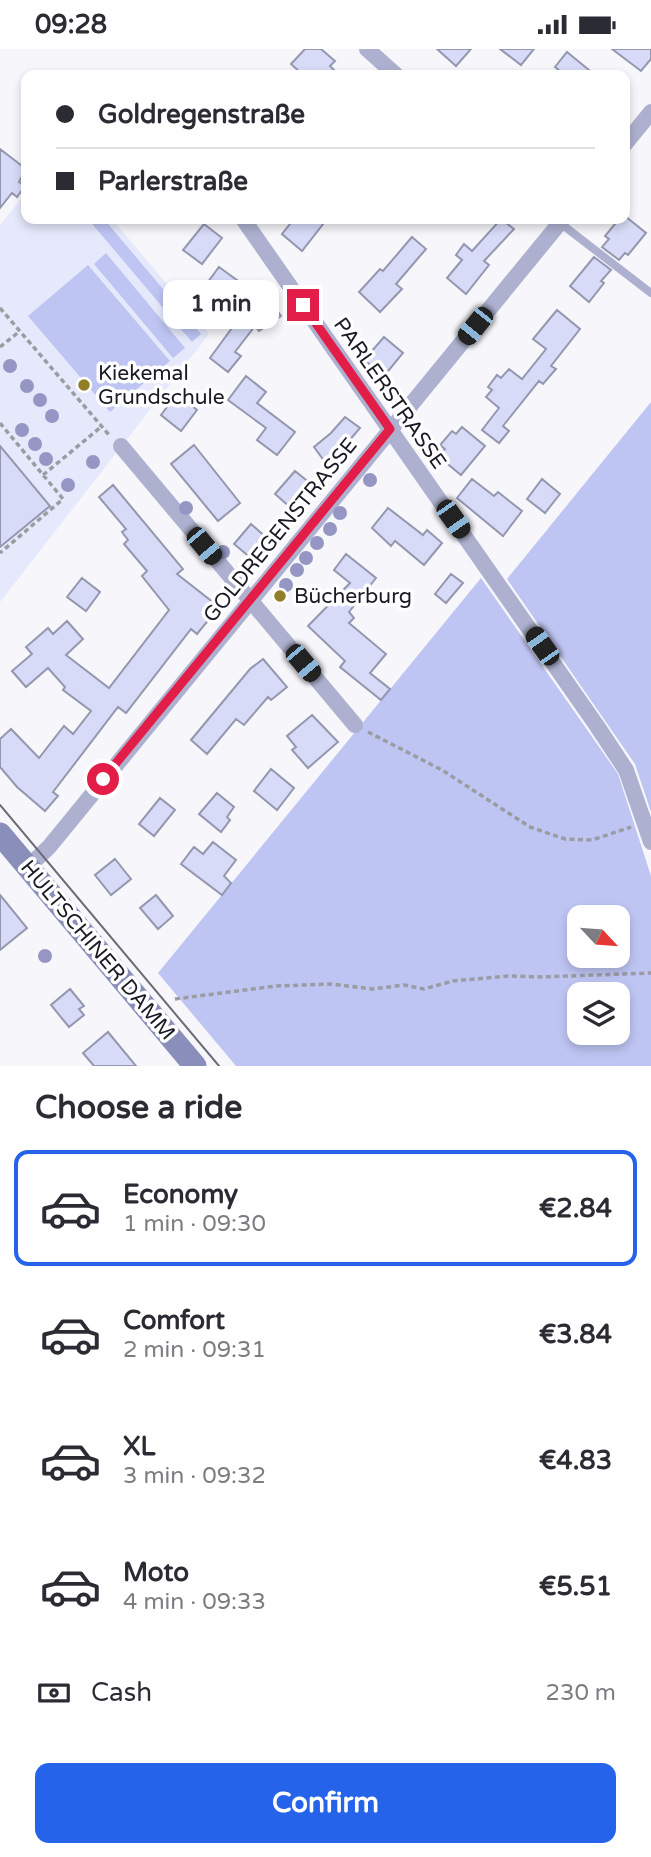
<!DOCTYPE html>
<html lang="en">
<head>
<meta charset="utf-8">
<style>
	body { margin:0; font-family:"Varela Round",sans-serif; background:#f2f2f3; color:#2b2b33; height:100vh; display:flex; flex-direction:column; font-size:26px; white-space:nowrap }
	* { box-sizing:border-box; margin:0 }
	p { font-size:23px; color:#7c7c81 }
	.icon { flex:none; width:38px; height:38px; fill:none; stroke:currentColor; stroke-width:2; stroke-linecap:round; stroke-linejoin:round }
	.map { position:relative; height:1017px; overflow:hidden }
	.drawer { display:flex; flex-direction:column; background:#fff; flex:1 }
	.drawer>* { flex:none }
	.top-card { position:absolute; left:21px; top:21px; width:609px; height:154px; border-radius:14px; box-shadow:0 4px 10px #0003; display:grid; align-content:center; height:154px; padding:0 35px; background:#fff }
	.needle { width:46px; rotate:116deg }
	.tools { position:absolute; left:567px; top:856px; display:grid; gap:14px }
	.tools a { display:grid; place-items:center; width:63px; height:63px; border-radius:14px; background:#fff; box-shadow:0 4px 10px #0003; font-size:35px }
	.end { position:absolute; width:32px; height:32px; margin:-16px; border:9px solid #e11d48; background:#fff; box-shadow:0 0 0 4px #fff }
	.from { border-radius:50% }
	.bubble { position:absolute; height:49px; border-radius:14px; background:#fff; box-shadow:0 4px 10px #0003; font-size:23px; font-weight:800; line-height:49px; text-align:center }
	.car { position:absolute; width:21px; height:42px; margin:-21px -10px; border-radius:9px; box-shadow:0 0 5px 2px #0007; background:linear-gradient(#222 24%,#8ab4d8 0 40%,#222 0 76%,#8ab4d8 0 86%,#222 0) }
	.top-card b { display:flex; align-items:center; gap:24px; height:66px; font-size:26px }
	.top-card b+b { border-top:2px solid #e1e1e2 }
	.top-card i { width:18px; height:18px; background:#2b2b33 }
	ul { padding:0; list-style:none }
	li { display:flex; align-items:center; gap:21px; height:116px; margin:0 14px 10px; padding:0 21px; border:4px solid transparent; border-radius:14px }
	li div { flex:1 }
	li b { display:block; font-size:26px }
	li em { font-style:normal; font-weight:800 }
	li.selected { border-color:#2563eb }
	li>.icon { width:63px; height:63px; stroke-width:1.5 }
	h2 { padding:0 35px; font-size:32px; line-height:84px }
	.pay { display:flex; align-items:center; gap:18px; height:77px; padding:0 35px; font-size:26px }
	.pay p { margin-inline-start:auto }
	.button { display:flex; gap:14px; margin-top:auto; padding:14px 35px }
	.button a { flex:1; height:80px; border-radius:14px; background:#2563eb; color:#fff; font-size:28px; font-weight:800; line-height:80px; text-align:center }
	.status { display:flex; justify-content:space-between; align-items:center; height:49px; padding:0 35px; background:#fff; direction:ltr }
	.status svg { height:19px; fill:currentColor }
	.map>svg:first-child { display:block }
	.built { fill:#e6e9fc }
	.green { fill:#bec5f3; fill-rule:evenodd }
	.building { fill:#d7dbf7; stroke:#9497ae; stroke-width:2 }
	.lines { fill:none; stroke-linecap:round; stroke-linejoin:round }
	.path { stroke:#9b9ca2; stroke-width:3.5; stroke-dasharray:5 3.5; stroke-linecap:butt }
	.service { stroke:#adb1cf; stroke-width:8 }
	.minor { stroke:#adb1cf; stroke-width:16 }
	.secondary { stroke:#898fba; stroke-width:23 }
	.tram { stroke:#6b6c73; stroke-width:2 }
	.tree { fill:#9596c3 }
	.route { stroke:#e11d48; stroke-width:9 }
	.poi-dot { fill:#907f26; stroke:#fff; stroke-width:2.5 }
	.labels { text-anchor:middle; stroke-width:7; stroke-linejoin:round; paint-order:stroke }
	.poi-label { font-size:21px; fill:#191a23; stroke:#fff; text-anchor:start }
	.street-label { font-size:21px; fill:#191a23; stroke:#fff }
</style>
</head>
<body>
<div class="status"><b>09:28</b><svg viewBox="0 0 49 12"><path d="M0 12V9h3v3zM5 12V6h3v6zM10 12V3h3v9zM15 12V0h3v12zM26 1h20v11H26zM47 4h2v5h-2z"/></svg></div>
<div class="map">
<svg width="651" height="1017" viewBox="0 0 651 1017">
	<rect width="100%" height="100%" fill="#f6f6fb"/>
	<path class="built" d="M26 144V170H112L209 285 0 553V176Z"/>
	<path class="green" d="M88 170H104L201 285 192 293Z
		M106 204 185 299 173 309 94 215Z
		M88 216 170 312 110 363 28 267Z
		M651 353V763L635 715 507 530Z
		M481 529 618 725 651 827V1017H236L158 924ZM579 868H618V906H579ZM579 945H618V984H579Z"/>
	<path class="building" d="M305 0H321L335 12 330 17 339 26H303L291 15Z
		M437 0H471L456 17Z
		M500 0H534L521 16Z
		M612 0H651V10L641 22Z
		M567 3 595 26H565L555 18Z
		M0 100 26 120 19 133 25 137 17 148 12 144 0 159Z
		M625 167 646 184 628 206 625 204 619 211 602 198 609 190 605 187 619 170H625Z
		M294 170H327L302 202 282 185Z
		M501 170 514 180 484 212 489 216 466 245 447 229 462 211 456 206 464 195 472 202Z
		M204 175 222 189 202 215 183 201Z
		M412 188 426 200 396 235 402 240 380 263 359 243 380 220 383 222Z
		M594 208 611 221 601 232 604 234 589 253 570 237Z
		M219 218 256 245 262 241 281 267 259 282 255 277 235 303 241 307 228 323 210 309 240 268 202 241Z
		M557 261 580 280 551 317 556 320 543 335 539 332 503 377 509 382 499 394 482 381 499 359 486 348 492 341 488 338 497 326 501 329 509 320 522 330 546 300 533 290Z
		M384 288 403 304 384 327 364 311Z
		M246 327 266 343 257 354 295 383 277 406 257 391 266 379 228 351Z
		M177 345 197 361 181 382 161 366Z
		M345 368 360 379 343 399 325 413 314 398 331 384Z
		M462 378 485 397 461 426 438 407 445 400 440 396 452 382 456 385Z
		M194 396 240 454 218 472 171 415Z
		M0 397 50 457 0 498Z
		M295 422 311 435 291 459 275 445Z
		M472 430 494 447 498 443 522 462 503 487 457 449Z
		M542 430 560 445 545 464 527 450Z
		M113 436 183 520 177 525 219 558 197 585 191 580 126 664 118 658 53 743 58 747 45 762 17 738 0 718V690L11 680 39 709 64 677 73 685 91 662 63 641 65 638 48 619 26 638 12 622 32 605 26 598 48 579 53 585 67 572 83 590 66 606 109 639 169 561 142 527 147 522 124 495 128 491 122 483 126 480 99 448Z
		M388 459 423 486 427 481 442 494 424 516 395 492 391 497 372 479Z
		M251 475 268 490 252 510 234 495Z
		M346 505 376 529 349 563 354 569 349 574 386 605 370 624 390 640 381 651 340 618 345 612 308 577 350 534 334 521Z
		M451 525 463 534 446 554 435 545Z
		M82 529 100 543 86 562 67 548Z
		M263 610 287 638 271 651 268 648 244 676 236 670 207 705 191 691 250 620Z
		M312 666 338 693 308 719 292 701 296 698 287 687Z
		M271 720 294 739 277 761 254 742Z
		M217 744 234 758 227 768 230 771 221 783 199 765Z
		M160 749 175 761 154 787 139 775Z
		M213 793 236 811 224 827 231 834 222 846 181 815 194 798 203 805Z
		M115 810 131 830 111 846 95 826Z
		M0 846 27 879 0 901Z
		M156 846 173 867 158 880 140 859Z
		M70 940 84 957 79 960 84 966 69 978 51 956Z
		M108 983 136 1017H94L83 1004Z"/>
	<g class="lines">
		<path class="path" d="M0 259 110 387
			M0 298 20 282
			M0 374 63 450 0 504
			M43 426 101 378
			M368 683 442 721 530 778 565 790 592 791 631 778
			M175 950 276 937 331 935 373 940 404 936 424 940 453 932 508 927 542 928 651 924"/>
		<path class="service" d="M560 174 651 244"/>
		<path class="minor" d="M367 0 396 26
			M625 95 651 63
			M243 170 597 677 626 721 651 793
			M121 397 355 676
			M28 818 49 798 563 170"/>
		<path class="secondary" d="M0 785 195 1017"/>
		<path class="tram" d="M0 756 219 1017"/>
	</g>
	<g class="tree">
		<circle cx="10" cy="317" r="7"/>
		<circle cx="27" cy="337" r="7"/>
		<circle cx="40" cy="351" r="7"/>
		<circle cx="52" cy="367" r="7"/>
		<circle cx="22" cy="381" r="7"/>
		<circle cx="35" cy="395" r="7"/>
		<circle cx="46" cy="410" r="7"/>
		<circle cx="93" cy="413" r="7"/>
		<circle cx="370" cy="431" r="7"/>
		<circle cx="68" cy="436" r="7"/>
		<circle cx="186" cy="459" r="7"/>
		<circle cx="340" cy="464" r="7"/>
		<circle cx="330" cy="480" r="7"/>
		<circle cx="317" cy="494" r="7"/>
		<circle cx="223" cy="503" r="7"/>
		<circle cx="306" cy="509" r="7"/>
		<circle cx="297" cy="521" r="7"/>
		<circle cx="286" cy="536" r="7"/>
		<circle cx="45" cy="907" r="7"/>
	</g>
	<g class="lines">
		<path class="route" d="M103 730 390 380 303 256"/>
	</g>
	<g class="poi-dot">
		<circle cx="84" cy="336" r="7"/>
		<circle cx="280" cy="547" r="7"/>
	</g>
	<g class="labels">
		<g class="poi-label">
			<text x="98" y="331">Kiekemal<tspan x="98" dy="24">Grundschule</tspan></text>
			<text x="294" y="554">Bücherburg</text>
		</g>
		<g class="street-label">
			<text transform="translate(390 344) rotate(55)" y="7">PARLERSTRASSE</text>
			<text transform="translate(280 481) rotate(-51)" y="7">GOLDREGENSTRASSE</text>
			<text transform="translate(98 901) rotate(50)" y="7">HULTSCHINER DAMM</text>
		</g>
	</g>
</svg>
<div class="tools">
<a><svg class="needle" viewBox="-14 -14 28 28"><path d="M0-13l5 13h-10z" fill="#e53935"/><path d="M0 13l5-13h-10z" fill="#7c7c81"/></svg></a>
<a><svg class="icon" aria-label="layers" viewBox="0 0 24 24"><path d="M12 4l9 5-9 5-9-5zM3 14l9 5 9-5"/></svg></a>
</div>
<i class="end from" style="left:103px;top:730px"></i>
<i class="end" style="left:303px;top:256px"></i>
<div class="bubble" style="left:163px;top:231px;width:116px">1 min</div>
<i class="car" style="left:475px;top:277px;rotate:219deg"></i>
<i class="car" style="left:453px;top:470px;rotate:145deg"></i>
<i class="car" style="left:204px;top:497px;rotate:140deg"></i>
<i class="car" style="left:542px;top:597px;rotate:325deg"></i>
<i class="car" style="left:303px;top:614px;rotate:140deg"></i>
<div class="top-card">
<b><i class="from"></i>Goldregenstraße</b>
<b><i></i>Parlerstraße</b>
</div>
</div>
<section class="drawer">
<h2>Choose a ride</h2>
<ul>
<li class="selected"><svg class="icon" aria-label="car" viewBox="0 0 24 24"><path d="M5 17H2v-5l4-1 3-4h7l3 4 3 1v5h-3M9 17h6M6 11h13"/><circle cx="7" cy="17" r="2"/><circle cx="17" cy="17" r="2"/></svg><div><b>Economy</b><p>1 min · 09:30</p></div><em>€2.84</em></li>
<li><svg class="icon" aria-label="car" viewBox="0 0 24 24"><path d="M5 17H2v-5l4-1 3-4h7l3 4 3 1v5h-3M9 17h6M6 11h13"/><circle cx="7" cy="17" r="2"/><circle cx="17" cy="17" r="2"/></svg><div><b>Comfort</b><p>2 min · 09:31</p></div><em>€3.84</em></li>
<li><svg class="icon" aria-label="car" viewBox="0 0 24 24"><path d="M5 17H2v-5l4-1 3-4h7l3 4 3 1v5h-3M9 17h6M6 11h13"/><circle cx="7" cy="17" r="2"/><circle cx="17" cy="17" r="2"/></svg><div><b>XL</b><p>3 min · 09:32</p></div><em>€4.83</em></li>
<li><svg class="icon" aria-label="car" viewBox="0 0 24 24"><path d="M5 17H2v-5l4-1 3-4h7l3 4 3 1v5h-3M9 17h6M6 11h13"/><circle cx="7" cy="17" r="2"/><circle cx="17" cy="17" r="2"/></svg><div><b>Moto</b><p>4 min · 09:33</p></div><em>€5.51</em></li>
</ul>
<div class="pay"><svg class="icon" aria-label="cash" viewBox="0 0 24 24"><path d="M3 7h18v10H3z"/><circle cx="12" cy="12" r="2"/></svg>Cash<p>230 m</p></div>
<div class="button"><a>Confirm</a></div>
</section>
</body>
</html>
